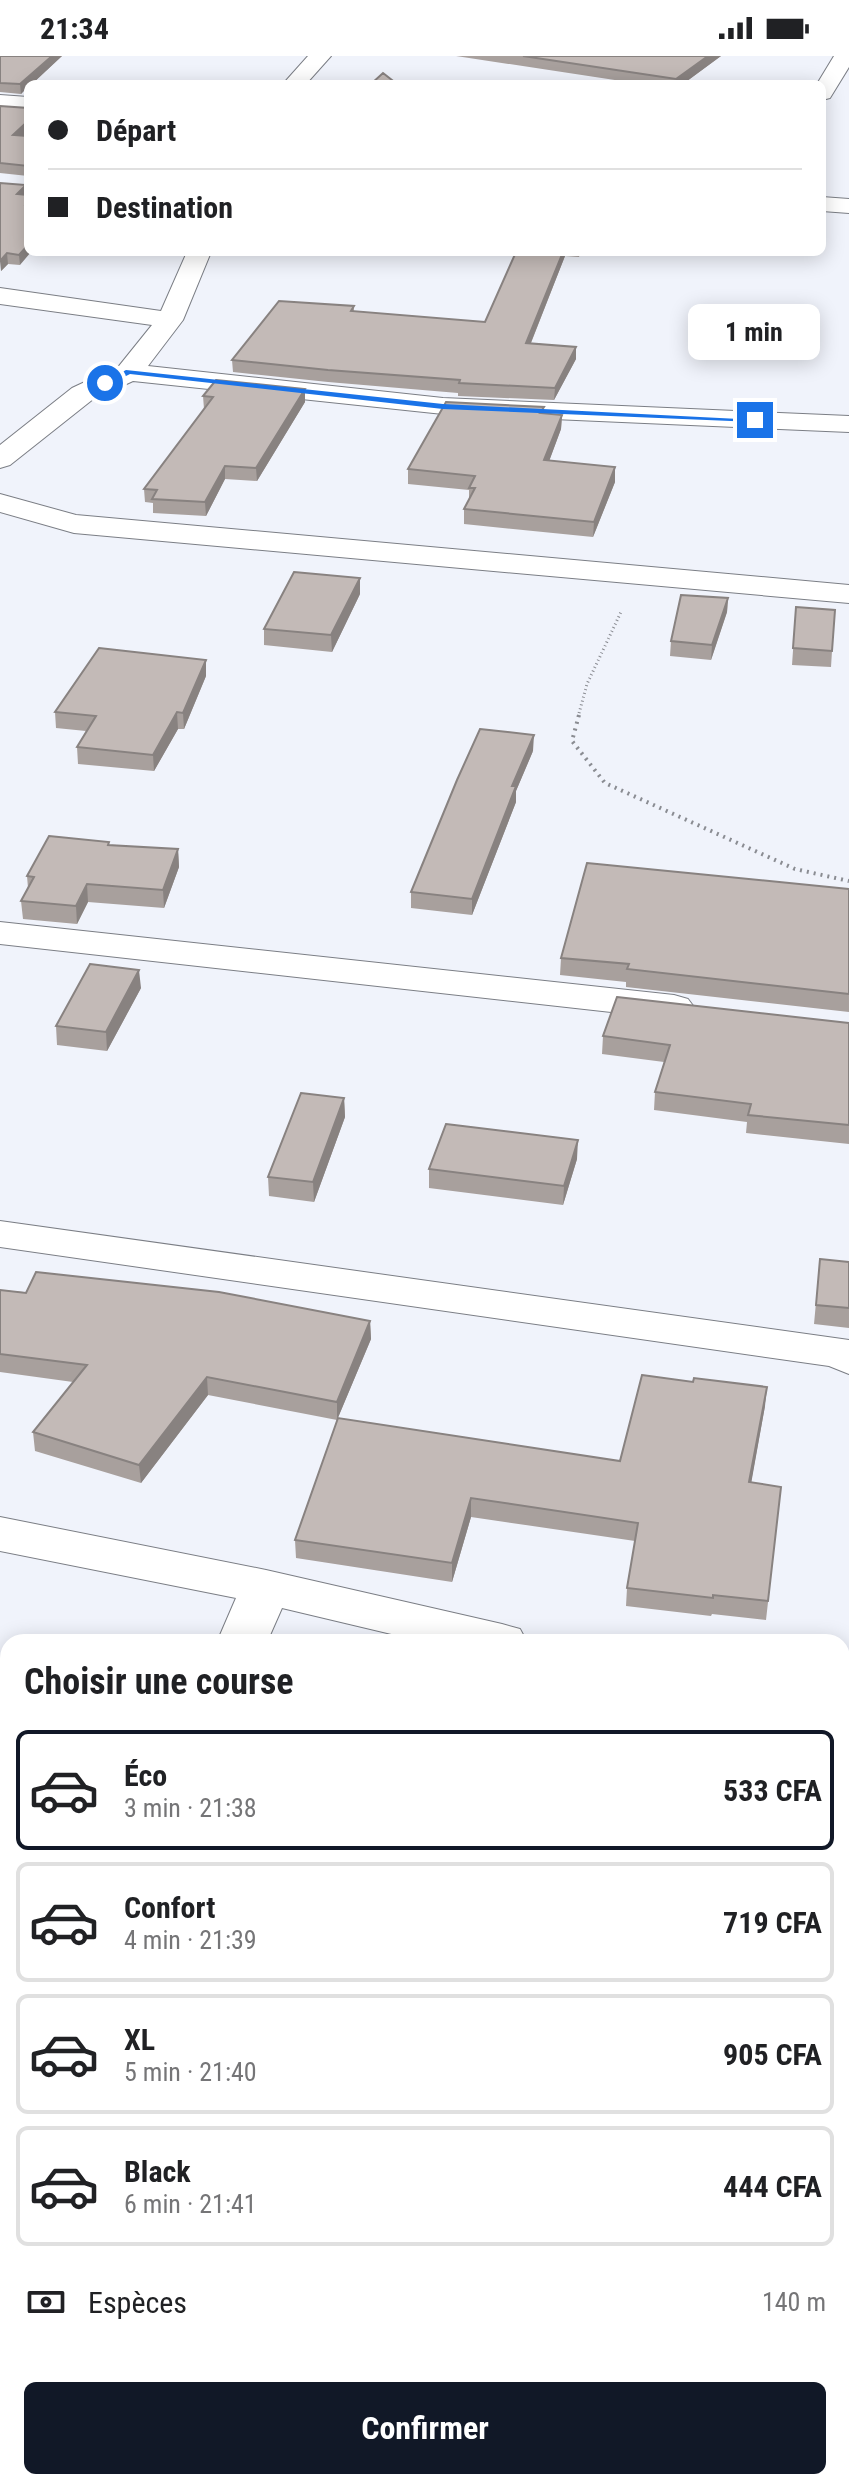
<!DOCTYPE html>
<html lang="fr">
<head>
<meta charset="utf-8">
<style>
	body { margin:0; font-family:"Roboto Condensed",sans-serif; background:#f2f2f2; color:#202124; height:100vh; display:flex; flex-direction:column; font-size:30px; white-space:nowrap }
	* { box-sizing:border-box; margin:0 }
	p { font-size:26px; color:#757577 }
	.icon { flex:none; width:44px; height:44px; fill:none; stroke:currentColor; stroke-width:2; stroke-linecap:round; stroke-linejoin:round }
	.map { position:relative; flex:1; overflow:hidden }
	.drawer { position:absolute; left:0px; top:1578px; width:850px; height:856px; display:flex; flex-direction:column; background:#fff; border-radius:24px 24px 0 0; box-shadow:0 4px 20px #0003 }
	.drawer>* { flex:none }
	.banner { position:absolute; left:24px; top:24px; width:802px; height:176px; border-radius:12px; box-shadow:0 4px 20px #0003; display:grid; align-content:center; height:176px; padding:0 24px; background:#fff }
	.end { position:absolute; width:36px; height:36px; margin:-18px; border:10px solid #1a73e8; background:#fff; box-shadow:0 0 0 4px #fff }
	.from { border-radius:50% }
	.bubble { position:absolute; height:56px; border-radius:12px; background:#fff; box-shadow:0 4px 20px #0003; font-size:26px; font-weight:700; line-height:56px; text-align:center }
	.banner b { display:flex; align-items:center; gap:28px; height:76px; font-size:30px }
	.banner b+b { border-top:2px solid #e0e0e0 }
	.banner i { width:20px; height:20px; background:#202124 }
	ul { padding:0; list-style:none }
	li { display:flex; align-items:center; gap:24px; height:120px; margin:0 16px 12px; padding:0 8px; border:4px solid #e0e0e0; border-radius:12px }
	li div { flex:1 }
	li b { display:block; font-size:30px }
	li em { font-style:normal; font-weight:700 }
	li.current { border-color:#111827 }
	li>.icon { width:72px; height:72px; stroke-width:1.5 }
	h2 { padding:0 24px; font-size:36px; line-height:96px }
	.pay { display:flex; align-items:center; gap:20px; height:88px; padding:0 24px; font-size:30px }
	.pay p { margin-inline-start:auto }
	.primary-button { display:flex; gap:16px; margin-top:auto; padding:16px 24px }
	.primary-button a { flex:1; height:92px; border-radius:12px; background:#111827; color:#fff; font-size:32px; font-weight:700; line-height:92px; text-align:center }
	.status { display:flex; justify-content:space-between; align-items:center; height:56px; padding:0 40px; background:#fff; direction:ltr }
	.status svg { height:22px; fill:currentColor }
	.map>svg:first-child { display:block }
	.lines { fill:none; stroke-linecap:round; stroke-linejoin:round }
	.street-casing { stroke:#7b7e85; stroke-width:2 }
	.path-far1 { stroke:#8a8c92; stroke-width:3; stroke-dasharray:1 3; stroke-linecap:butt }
	.path { stroke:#8a8c92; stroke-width:4; stroke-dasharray:2 5; stroke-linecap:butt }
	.street { fill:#fff; fill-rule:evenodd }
	.wall { fill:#a8a09d }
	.shaded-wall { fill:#888280 }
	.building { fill:#c3bab7; stroke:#888280; stroke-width:2 }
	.route { fill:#1a73e8 }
</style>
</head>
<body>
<div class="status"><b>21:34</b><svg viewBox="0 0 49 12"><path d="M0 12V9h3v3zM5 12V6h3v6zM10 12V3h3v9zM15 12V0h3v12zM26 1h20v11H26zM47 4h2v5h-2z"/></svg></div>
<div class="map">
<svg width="849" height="2434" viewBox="0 0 849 2434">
	<rect width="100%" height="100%" fill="#f0f3fb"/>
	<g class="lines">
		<g class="street-casing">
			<path id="street" d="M308 0H331L306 28H283Z
				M834 0H849V11L830 42 822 44V28H817Z
				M0 39 28 41V55L0 53Z
				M822 141 849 143V157L822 155Z
				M187 196H211L183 264 148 310 443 342 849 360V376L443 358 133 325 92 344 10 409 0 412V389L72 332 119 310 152 269 0 248V232L161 255Z
				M0 438 76 459 849 529V547L74 477 0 456Z
				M0 866 674 939 688 943 694 951 688 959 674 963 0 888Z
				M0 1165 842 1283 849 1284V1318L829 1310 0 1191Z
				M0 1461 266 1514 502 1568 520 1573 527 1586H425L282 1552 267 1586H217L236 1542 0 1495Z
				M849 1646V1712L842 1715V1648Z
				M8 2094V2162L0 2165V2097Z
				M649 2426H715L713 2434H647Z"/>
		</g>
		<path class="path-far1" d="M578 661 587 628 621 556"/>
		<path class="path" d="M579 659 572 685 605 727 795 813 849 825"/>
		<use href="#street" class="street"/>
	</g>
	<path class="wall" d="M0 0H62L32 28H28L21 38 0 36Z
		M456 0H721L683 28H641Z
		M0 49V50L28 52V75L23 79 28 80V120L0 117Z
		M0 127 26 129 20 209 8 208 1 215Z
		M488 196H581L579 201 565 200 531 287 576 291V303L554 344 458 340V337L328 326 233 316 232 304 354 250V255L485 266 516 198Z
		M305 333V346L257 425 225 423 206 460 153 457V447L145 446 144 433 204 353 203 340Z
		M544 351 543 357 562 359 561 373 549 405 615 411V426L593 481 464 468V453L469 445V434L408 428V413Z
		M360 538 332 596 264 589V573Z
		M728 542 727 556 711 604 670 600 671 585Z
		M796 551 832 595 831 611 792 609Z
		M206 620 184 673H178L154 715 78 708 77 691 86 675 56 672 55 656Z
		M533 695 516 735V746L472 859 411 852V836Z
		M109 786V789L178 793 179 811 164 852 88 846 77 868 23 863 21 845 28 832 27 820Z
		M849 833V956L626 931V926L560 919 561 902Z
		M141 932 107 995 57 989 56 970Z
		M849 967V1088L746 1077 747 1066 654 1054 655 1036 664 1006 602 998 603 980Z
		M344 1042 345 1061 314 1146 269 1140 268 1121Z
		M577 1103 563 1149 429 1132V1113Z
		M820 1203 849 1206V1272L814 1268Z
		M0 1234 370 1265 371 1283 337 1364 208 1339 141 1427 35 1395 33 1376 73 1326 0 1316Z
		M765 1350 751 1426 781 1431 766 1564 712 1558 711 1560 626 1550 627 1532 635 1485 471 1461 452 1526 296 1502 295 1484 620 1405Z
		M0 1679 6 1700 2 1708 8 1709V1835L0 1833Z"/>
	<path class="shaded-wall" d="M52 0H62L32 28H28V31L21 38 20 28Z
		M708 0H721L683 28H676V23Z
		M28 65V75L14 88 13 79Z
		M26 129 27 139 17 138Z
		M28 189V196H31L20 209 19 199Z
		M563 196H566L565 200 526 299V287Z
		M7 197 8 208 1 215 0 205Z
		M576 291V303L554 344 555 332Z
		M305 333V346L257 425 256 412Z
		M562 359 561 373 544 419V404Z
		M225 410V423L206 460 205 446Z
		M615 411V426L593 481 594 466Z
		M360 522V538L332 596 331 579Z
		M728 542 727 556 711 604 712 589Z
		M206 604V620L184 673 183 657Z
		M177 656 178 673 154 715 153 699Z
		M534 679 533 695 516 735V746L472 859V843L512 730Z
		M178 793 179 811 164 852 163 834Z
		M87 828 88 846 77 868 76 850Z
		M139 914 141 932 107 995 106 976Z
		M344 1042 345 1061 314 1146 313 1126Z
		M578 1084 577 1103 563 1149 564 1130Z
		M370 1265 371 1283 337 1364V1346Z
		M207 1321 208 1339 141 1427 139 1409Z
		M767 1331 765 1350 748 1445 749 1426Z
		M471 1442V1461L452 1526V1507Z
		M3 1680 6 1700 0 1712V1686Z"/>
	<path class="building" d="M0 0H52L20 28 0 27Z
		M523 0H708L676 23Z
		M383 17 397 28H371Z
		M0 50 28 52V65L13 79 28 80V110L0 107Z
		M0 127 26 129 17 138 28 139V147L26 149H28V189L19 199 7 197 0 205Z
		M516 196H563L526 287 576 291 555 332 459 327 460 324 328 314 232 304 279 245 354 250 351 255 485 266Z
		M216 324 305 333 256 412 225 410 205 446 152 443 157 434 144 433 213 341 203 340Z
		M446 346 544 351 540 357 562 359 544 404 615 411 594 466 464 453 475 432H469L475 420 408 413Z
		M294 516 360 522 331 579 264 573Z
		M681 539 728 542 712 589 671 585Z
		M796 551 835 554 832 595 793 592Z
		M99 592 206 604 183 657 177 656 153 699 77 691 96 660 55 656Z
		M480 673 534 679 512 730H516L472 843 411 836 457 724Z
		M49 780 109 786 108 789 178 793 163 834 87 828 76 850 21 845 34 821 27 820Z
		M587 807 849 833V938L627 913 629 908 561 902Z
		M90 908 139 914 106 976 56 970Z
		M617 941 849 967V1069L748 1059 751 1048 655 1036 670 989 603 980Z
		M301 1037 344 1042 313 1126 268 1121Z
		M446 1068 578 1084 564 1130 429 1113Z
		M820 1203 849 1206V1252L816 1249Z
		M36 1216 219 1236 370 1265 337 1346 207 1321 139 1409 33 1376 87 1309 0 1298V1234L26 1237Z
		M642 1319 693 1326 694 1322 767 1331 749 1426 781 1431 768 1545 713 1539V1542L627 1532 638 1467 471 1442 452 1507 295 1484 338 1362 620 1405Z
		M0 1708 8 1709V1815L0 1813Z"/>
	<path class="route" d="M126 314 443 348 759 364 755 366 443 353 130 318 108 329 101 327Z"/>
</svg>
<i class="end from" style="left:105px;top:327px"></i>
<i class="end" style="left:755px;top:364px"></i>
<div class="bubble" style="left:688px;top:248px;width:132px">1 min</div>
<div class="banner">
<b><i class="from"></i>Départ</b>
<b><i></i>Destination</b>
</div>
<section class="drawer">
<h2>Choisir une course</h2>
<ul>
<li class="current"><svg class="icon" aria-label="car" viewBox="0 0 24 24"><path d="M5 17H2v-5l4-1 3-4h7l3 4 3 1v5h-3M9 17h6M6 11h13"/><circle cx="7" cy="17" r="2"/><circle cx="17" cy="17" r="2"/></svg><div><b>Éco</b><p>3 min · 21:38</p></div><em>533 CFA</em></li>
<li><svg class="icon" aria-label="car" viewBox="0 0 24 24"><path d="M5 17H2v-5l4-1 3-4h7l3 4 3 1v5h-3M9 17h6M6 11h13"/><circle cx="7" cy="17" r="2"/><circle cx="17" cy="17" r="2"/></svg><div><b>Confort</b><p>4 min · 21:39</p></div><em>719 CFA</em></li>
<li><svg class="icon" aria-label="car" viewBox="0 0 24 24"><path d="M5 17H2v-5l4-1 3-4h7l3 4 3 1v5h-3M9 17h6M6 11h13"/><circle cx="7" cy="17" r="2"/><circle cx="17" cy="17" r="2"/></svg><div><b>XL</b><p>5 min · 21:40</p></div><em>905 CFA</em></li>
<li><svg class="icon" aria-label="car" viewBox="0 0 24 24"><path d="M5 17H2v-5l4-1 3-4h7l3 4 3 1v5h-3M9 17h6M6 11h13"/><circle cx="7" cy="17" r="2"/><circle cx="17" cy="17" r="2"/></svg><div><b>Black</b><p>6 min · 21:41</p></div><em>444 CFA</em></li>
</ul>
<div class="pay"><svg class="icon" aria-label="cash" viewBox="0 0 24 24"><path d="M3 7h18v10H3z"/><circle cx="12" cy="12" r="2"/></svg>Espèces<p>140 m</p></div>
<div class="primary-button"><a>Confirmer</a></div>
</section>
</div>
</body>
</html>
